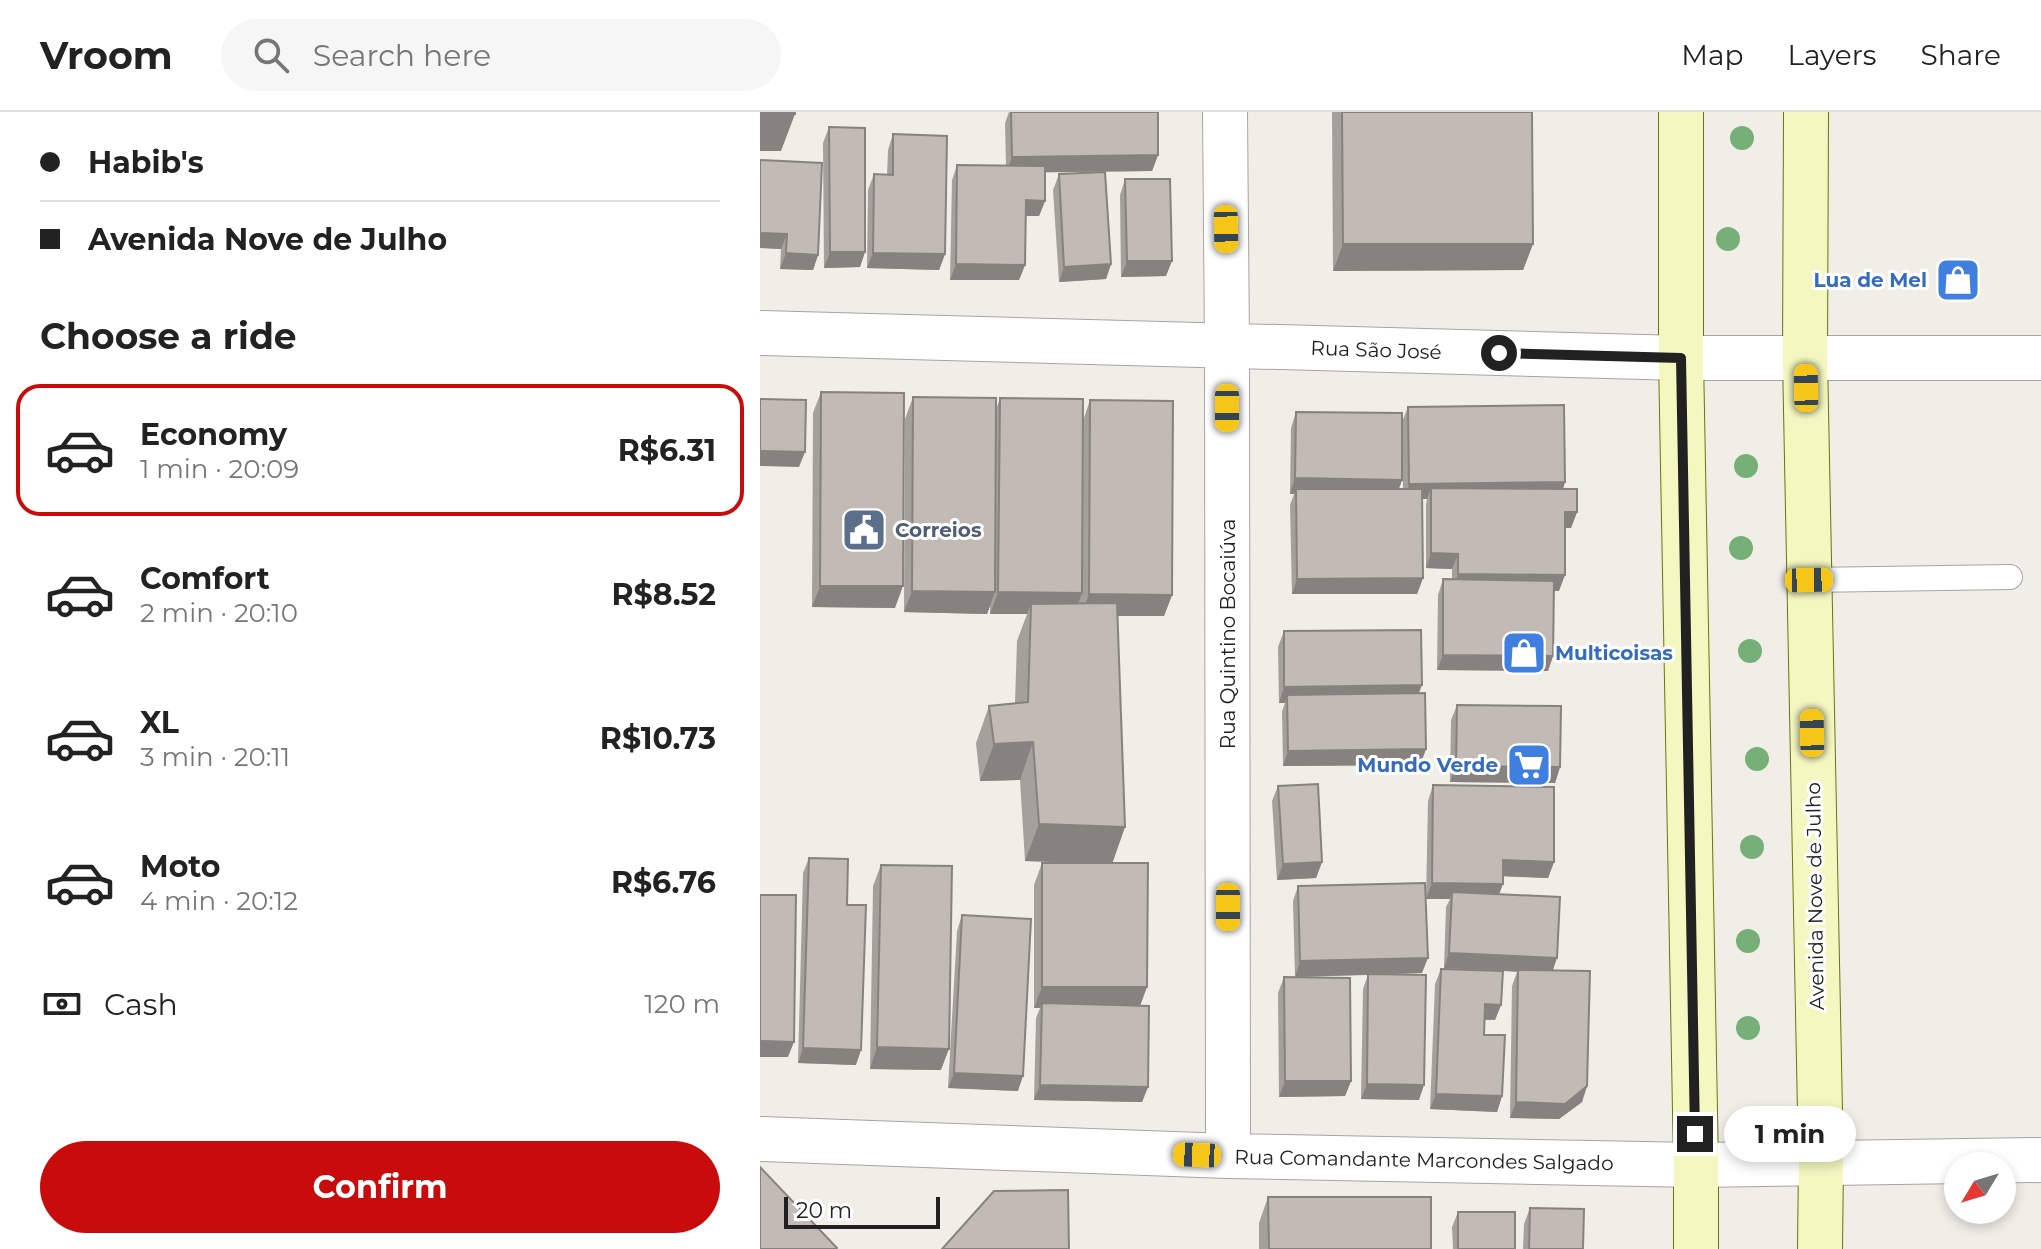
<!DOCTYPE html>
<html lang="en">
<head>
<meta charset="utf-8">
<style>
	body { margin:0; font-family:Montserrat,sans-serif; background:#f6f6f6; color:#222; height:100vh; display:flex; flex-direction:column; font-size:30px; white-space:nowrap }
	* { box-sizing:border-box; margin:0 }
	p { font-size:26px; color:#767676 }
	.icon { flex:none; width:44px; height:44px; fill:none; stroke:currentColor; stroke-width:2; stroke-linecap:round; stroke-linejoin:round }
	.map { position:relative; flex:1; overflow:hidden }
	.details { display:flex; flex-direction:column; background:#fff; width:760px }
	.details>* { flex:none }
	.guide { display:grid; align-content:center; height:176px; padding:0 40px; background:#fff }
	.needle { width:52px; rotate:232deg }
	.buttons { position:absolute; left:1184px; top:1040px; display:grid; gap:16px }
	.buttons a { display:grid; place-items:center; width:72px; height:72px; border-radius:50%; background:#fff; box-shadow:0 4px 12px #0003; font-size:40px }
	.scale { position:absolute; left:24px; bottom:20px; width:156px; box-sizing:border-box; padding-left:8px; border:4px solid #212121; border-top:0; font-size:22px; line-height:28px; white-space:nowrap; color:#212121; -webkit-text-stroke:6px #fff; paint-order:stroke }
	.end { position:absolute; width:36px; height:36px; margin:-18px; border:10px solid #212121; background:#fff; box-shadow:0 0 0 4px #fff }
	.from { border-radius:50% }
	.bubble { position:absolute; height:56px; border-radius:28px; background:#fff; box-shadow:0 4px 12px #0003; font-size:26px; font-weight:700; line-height:56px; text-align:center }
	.car { position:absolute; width:24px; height:48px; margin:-24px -12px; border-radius:10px; box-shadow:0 0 6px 2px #0007; background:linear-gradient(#f5c518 24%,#345 0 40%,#f5c518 0 76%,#345 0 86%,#f5c518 0) }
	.guide b { display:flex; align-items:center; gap:28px; height:76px; font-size:30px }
	.guide b+b { border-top:2px solid #e0e0e0 }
	.guide i { width:20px; height:20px; background:#222 }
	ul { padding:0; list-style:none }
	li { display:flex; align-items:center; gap:24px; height:132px; margin:0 16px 12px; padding:0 24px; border:4px solid transparent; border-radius:24px }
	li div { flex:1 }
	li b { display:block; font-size:30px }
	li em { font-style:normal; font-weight:700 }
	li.on { border-color:#c70c0b }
	li>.icon { width:72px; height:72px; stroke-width:1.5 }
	h2 { padding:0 40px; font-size:36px; line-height:96px }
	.pay { display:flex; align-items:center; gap:20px; height:88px; padding:0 40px; font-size:30px }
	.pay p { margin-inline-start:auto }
	.action { display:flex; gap:16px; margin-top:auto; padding:16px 40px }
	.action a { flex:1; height:92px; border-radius:48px; background:#c70c0b; color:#fff; font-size:32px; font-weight:700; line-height:92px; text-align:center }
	header { display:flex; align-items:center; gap:48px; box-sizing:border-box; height:112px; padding:0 40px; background:#fff; border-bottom:2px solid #e0e0e0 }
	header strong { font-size:38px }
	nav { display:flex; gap:44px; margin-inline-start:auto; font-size:28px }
	.search { width:560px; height:72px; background:#f6f6f6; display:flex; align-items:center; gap:20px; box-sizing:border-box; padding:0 28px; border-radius:44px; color:#767676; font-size:30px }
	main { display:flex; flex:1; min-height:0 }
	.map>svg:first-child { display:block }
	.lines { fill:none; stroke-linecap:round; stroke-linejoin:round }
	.lane-casing { stroke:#a5a5a5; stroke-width:26 }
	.street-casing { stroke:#a5a5a5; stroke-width:46 }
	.secondary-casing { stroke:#69750b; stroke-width:46 }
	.lane { stroke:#fff; stroke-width:24 }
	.street { stroke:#fff; stroke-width:44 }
	.secondary { stroke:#f4f7c0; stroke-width:44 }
	.tree { fill:#76af77 }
	.wall { fill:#a6a09c }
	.shaded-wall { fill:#87827f }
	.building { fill:#c1bab5; stroke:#87827f; stroke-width:2 }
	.route { stroke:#212121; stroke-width:10 }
	.labels { text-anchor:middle; stroke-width:6; stroke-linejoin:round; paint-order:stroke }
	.shop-label { font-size:20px; font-weight:bold; fill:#366cbe; stroke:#fff; text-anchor:end }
	.street-label { font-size:20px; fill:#212121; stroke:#fff }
	.service-label { font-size:20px; font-weight:bold; fill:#4e5e75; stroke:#fff; text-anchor:start }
</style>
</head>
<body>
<header>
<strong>Vroom</strong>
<div class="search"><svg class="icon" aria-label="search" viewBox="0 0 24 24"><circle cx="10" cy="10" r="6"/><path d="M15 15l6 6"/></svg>Search here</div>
<nav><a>Map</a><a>Layers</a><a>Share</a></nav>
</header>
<main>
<section class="details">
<div class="guide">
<b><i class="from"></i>Habib's</b>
<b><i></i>Avenida Nove de Julho</b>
</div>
<h2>Choose a ride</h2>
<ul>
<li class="on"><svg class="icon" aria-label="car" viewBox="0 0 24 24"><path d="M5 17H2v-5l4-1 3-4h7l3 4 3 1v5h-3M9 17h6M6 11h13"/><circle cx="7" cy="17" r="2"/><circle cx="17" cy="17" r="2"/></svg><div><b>Economy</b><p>1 min · 20:09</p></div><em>R$6.31</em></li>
<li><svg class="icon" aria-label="car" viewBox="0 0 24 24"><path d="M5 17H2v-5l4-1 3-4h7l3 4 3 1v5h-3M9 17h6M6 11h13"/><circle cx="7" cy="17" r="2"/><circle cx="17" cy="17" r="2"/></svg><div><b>Comfort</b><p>2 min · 20:10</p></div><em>R$8.52</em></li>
<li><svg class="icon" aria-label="car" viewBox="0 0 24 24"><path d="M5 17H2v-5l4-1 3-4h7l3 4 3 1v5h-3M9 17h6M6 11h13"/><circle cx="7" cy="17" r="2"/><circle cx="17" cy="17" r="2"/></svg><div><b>XL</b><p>3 min · 20:11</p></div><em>R$10.73</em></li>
<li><svg class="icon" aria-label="car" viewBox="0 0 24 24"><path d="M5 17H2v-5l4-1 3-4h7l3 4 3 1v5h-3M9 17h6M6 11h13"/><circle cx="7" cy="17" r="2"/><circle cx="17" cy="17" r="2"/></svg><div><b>Moto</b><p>4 min · 20:12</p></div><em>R$6.76</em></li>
</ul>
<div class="pay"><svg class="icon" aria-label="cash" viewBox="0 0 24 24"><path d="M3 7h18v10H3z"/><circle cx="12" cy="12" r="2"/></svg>Cash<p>120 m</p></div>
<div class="action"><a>Confirm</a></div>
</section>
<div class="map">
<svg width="1281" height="1137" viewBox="0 0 1281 1137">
	<rect width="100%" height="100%" fill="#f1eee8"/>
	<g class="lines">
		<g class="lane-casing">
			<path id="lane" d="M1049 468 1250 465"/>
		</g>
		<g class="street-casing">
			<path id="street" d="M465 0 467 233 468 1044
				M0 221 921 246H1281
				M0 1027 468 1044 936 1053 1281 1048"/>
		</g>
		<g class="secondary-casing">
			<path id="secondary" d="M921 0V246L936 1053V1137
				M1046 0 1045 247 1061 1051 1060 1137"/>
		</g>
		<use href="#lane" class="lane"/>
		<use href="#street" class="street"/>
		<use href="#secondary" class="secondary"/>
	</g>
	<g class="tree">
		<circle cx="982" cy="26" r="12"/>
		<circle cx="968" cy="127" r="12"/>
		<circle cx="986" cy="354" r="12"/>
		<circle cx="981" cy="436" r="12"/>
		<circle cx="990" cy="539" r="12"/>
		<circle cx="997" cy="647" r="12"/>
		<circle cx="992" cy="735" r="12"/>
		<circle cx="988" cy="829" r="12"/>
		<circle cx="988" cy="916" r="12"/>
	</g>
	<path class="wall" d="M249 0H398V43L392 59 285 60V89L279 104H265V153L259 168H190L192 68 197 53H246L245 11Z
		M572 0H772L773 132 763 158 573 159Z
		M69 15 105 140 100 155 64 156 63 31Z
		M133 22 185 142 179 158 107 156 108 78 114 62 127 63 128 38Z
		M0 48 58 143 53 158 20 157 21 137 0 136Z
		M299 62 351 152 346 167 299 170 293 78Z
		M365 67 406 164 361 165 360 83Z
		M61 280 135 496 52 495 53 301Z
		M153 285 236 298 240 286 323 309 330 288 412 483 404 504H357L365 715 352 751 380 893 388 975 382 990 274 988 276 906 280 896H274V773L282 751H330L265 749 260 668 220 669 216 631 229 594 255 591 257 529 267 502H230V494L227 502 144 500 145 307Z
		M648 295 805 370 803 377 817 400 811 416H805L799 479 794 478 793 544 788 559 677 558 678 483 683 467 692 468V457L666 456V392L667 387H662L663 466 657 482H532L530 393 534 382H530L531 316 536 300 642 368 639 377H643L642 310Z
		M524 519 659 581 666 637 660 653 523 654 522 599 525 591H519L518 535Z
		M697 593 800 655 795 671 690 670 691 608Z
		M673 673 794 750 788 766 743 764 739 782 792 859 827 974 822 990 799 1007 750 1006 752 874 757 860 743 859 741 893 735 908H724V923L742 984 737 1000 670 997 675 872 681 857 684 856 686 795 690 787H666L668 689Z
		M518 674 562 750 556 766 517 768 512 689Z
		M49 746 87 793 96 953 38 951 43 761Z
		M121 753 181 958 110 957 113 774Z
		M538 774 662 861 629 862 659 988 601 987 603 877 608 863 535 865 533 789Z
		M202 803 258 979 188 976 197 819Z
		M524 865 591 969 585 984 519 985 518 881Z
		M508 1085 671 1137H499V1111Z
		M770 1096 823 1137H763L764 1112Z
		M698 1100 755 1137H693L692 1115Z"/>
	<path class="shaded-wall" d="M0 1 35 2 21 39H0Z
		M398 43 392 59 246 61 252 45Z
		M266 88 285 89 279 104H260Z
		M0 121 27 122 21 137 0 136Z
		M583 132H773L763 158 573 159Z
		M70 140H105L100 155 64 156Z
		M26 141 58 143 53 158 20 157Z
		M113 141 185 142 179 158 107 156Z
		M367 149H412L406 164 361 165Z
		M196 152 265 153 259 168H190Z
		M351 152 346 167 299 170 304 155Z
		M0 339 45 340 39 355 0 354Z
		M535 366 642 368 636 384 536 377 534 382H530Z
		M805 370 800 386 671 376 667 387H644L649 372Z
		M805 400H817L811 416H799Z
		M671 441 698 442 692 457 666 456Z
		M698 462 805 463 799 479 692 478Z
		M663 466 657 482H532L537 467Z
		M60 474H143L135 496 52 495Z
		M152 479 235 480 227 502 144 500Z
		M238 480 322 481 314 503 271 492 267 502H230Z
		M329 482 412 483 404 504H321Z
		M683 543 793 544 788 559 677 558Z
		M662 573 656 589 527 583 525 591H519L524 575Z
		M273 630 260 668 220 669 234 632Z
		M666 637 660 653 523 654 528 639Z
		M696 654 800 655 795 671 690 670Z
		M279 712 365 715 352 752 265 749Z
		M743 748 794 750 788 766 737 764Z
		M562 750 556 766 517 768 523 752Z
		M672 771 743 772 737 788 692 780 690 787H666Z
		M689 841 797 846 792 861 684 856Z
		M668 846 662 861 535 865 540 849Z
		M282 875H387L379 897 282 891 280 896H274Z
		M725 892 741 893 735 908 719 907Z
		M0 929 34 930 28 945H0Z
		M117 935 189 937 181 958 110 957Z
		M43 936 101 938 96 953 38 951Z
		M194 961 263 964 258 979 188 976Z
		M525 969H591L585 984 519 985Z
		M607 972 664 973 659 988 601 987Z
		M280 973 388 975 382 990 274 988Z
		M827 974 822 990 799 1007 750 1006 756 990Z
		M676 982 742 984 737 1000 670 997Z"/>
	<path class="building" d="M0 0H35V2L0 1Z
		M251 0H398V43L252 45Z
		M582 0H772L773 132H583Z
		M69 15 105 16V140H70Z
		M133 22 187 24 185 142 113 141 114 62 133 63Z
		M0 48 62 51 58 143 26 141 27 122 0 121Z
		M197 53 285 54V89L266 88 265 153 196 152Z
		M345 60 351 152 304 155 299 62Z
		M365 67H410L412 149H367Z
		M61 280 144 281 143 474H60Z
		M153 285 236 286 235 480 152 479Z
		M240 286 323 287 322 481 238 480Z
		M0 287 46 288 45 340 0 339Z
		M330 288 413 289 412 483 329 482Z
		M804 293 805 370 649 372 648 295Z
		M536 300 642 301V368L535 366Z
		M671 376 817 377V400H805V463L698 462V442L671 441Z
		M536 377H662L663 466 537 467Z
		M683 467 794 469 793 544 683 543Z
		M357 491 365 715 279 712 273 630 234 632 229 594 268 590 271 492Z
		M661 518 662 573 524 575V519Z
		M665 581 666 637 528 639 527 583Z
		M697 593 801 594 800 655 696 654Z
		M558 672 562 750 523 752 518 674Z
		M673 673 794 675V750L743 748V772L672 771Z
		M49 746 88 747 87 793H106L101 938 43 936Z
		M282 751H388L387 875H282Z
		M121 753 192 754 189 937 117 935Z
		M665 771 668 846 540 849 538 774Z
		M692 780 800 785 797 846 689 841Z
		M0 783H36L34 930 0 929Z
		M202 803 271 807 263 964 194 961Z
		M681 857 743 859 741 893 725 892 724 923H745L742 984 676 982Z
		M758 858 830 859 827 974 805 992 756 990Z
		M608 862 666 863 664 973 607 972Z
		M524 865 590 866 591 969H525Z
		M282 891 389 894 388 975 280 973Z
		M0 1055 77 1136 76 1137H0Z
		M308 1078 309 1137H182L234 1079Z
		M508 1085H671V1137H509Z
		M770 1096 824 1097 823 1137H769Z
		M698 1100H755V1137H698Z"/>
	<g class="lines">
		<path class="route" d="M739 241 921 246 935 1022"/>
	</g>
	<defs>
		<g id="shop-square" transform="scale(2.3)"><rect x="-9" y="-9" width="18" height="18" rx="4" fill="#3f7fe0" stroke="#fff"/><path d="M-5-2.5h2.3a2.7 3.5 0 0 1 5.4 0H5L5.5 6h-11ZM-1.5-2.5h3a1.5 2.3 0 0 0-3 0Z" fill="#fff"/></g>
		<g id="civic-square" transform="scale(2.3)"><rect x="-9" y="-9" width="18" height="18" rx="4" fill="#5c6f8a" stroke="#fff"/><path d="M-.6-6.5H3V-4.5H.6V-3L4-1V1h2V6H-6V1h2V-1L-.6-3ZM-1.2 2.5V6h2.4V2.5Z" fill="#fff"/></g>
		<g id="supermarket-square" transform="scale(2.3)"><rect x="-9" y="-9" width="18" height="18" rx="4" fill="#3f7fe0" stroke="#fff"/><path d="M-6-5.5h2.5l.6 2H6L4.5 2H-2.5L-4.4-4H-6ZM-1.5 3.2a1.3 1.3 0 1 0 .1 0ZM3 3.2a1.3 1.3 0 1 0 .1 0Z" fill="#fff"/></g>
	</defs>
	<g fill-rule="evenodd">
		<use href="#shop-square" x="1198" y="168"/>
		<use href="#civic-square" x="104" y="418"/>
		<use href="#shop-square" x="764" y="541"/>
		<use href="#supermarket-square" x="769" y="653"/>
	</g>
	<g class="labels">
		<g class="shop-label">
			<text x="1167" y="175">Lua de Mel</text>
			<text x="795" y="548" text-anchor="start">Multicoisas</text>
			<text x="738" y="660">Mundo Verde</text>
		</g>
		<g class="street-label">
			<text transform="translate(616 238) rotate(2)" y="7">Rua São José</text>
			<text transform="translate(468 522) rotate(-90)" y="7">Rua Quintino Bocaiúva</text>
			<text transform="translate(1055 784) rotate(-91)" y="7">Avenida Nove de Julho</text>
			<text transform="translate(664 1048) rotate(1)" y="7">Rua Comandante Marcondes Salgado</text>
		</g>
		<g class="service-label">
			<text x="135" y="425">Correios</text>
		</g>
	</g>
</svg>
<div class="buttons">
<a><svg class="needle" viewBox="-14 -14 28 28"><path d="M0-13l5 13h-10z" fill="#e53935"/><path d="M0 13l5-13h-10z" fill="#767676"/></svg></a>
</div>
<div class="scale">20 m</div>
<i class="end from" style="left:739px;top:241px"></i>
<i class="end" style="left:935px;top:1022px"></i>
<div class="bubble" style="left:964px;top:994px;width:132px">1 min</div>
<i class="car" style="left:466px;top:117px;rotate:179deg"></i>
<i class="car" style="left:1046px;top:276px;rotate:359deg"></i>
<i class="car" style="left:467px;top:296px;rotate:180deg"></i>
<i class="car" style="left:1049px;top:468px;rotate:89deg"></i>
<i class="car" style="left:1052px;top:621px;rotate:359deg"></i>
<i class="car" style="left:468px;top:795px;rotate:180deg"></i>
<i class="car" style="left:437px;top:1043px;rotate:272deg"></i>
</div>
</main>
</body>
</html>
